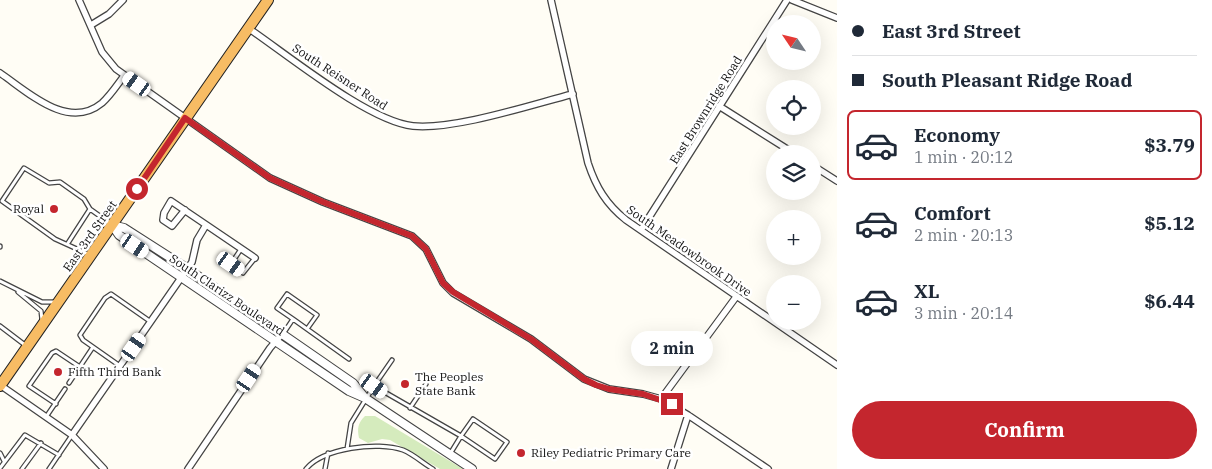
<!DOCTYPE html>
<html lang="en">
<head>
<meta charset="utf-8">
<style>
	body { margin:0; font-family:"IBM Plex Serif",serif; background:#f2f2f3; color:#1f2937; height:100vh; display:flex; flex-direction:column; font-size:19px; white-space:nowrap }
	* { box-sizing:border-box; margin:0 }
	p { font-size:16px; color:#747a83 }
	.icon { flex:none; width:28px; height:28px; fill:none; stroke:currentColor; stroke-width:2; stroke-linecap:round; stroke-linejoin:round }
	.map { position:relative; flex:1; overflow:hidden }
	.panel { display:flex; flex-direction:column; background:#fff; width:375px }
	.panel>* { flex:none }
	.top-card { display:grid; align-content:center; height:110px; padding:0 15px; background:#fff }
	.needle { width:32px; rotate:305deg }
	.tools { position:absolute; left:766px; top:15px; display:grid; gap:10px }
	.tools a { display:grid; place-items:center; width:55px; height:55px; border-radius:50%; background:#fff; box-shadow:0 5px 20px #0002; font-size:25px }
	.end { position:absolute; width:22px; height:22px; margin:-11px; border:6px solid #c4262e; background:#fff; box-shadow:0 0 0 2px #fff }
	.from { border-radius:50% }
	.bubble { position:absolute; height:35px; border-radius:18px; background:#fff; box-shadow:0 5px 20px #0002; font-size:16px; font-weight:700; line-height:35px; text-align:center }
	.car { position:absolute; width:15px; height:30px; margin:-15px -8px; border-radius:6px; box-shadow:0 0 4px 1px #0007; background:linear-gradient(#fff 24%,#345 0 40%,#fff 0 76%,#345 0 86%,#fff 0) }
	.top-card b { display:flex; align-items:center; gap:18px; height:48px; font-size:19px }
	.top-card b+b { border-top:1px solid #e0e1e3 }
	.top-card i { width:12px; height:12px; background:#1f2937 }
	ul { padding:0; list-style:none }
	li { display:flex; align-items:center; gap:15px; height:70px; margin:0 10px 8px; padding:0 5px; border:2px solid transparent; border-radius:8px }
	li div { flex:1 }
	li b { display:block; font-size:19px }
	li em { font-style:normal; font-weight:700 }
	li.selected { border-color:#c4262e }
	li>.icon { width:45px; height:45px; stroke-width:1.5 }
	.primary-button { display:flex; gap:10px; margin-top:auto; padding:10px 15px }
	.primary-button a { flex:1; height:58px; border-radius:30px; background:#c4262e; color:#fff; font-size:20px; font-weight:700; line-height:58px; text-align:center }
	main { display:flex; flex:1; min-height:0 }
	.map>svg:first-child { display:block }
	.green { fill:#d5ebbd }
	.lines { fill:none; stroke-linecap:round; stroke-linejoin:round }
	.service-casing { stroke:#444; stroke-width:5.5 }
	.minor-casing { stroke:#444; stroke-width:8 }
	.tertiary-casing { stroke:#444; stroke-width:10 }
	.trunk-casing { stroke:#222; stroke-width:12 }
	.service { stroke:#fff; stroke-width:3 }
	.minor { stroke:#fff; stroke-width:5.5 }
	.tertiary { stroke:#fff; stroke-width:8 }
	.trunk { stroke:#f7bc64; stroke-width:10 }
	.route { stroke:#c4262e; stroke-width:6 }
	.poi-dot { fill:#c4262e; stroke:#fff; stroke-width:2 }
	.labels { text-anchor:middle; stroke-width:5; stroke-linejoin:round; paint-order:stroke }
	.street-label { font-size:12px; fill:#111; stroke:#fff }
	.poi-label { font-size:12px; fill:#111; stroke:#fff; text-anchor:start }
</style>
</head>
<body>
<main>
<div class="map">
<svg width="837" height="469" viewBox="0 0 837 469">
	<rect width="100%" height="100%" fill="#fffdf5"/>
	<path class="green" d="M365 416H375L463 469H440L390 440 382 439 368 443 359 438C357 428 358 423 365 416Z"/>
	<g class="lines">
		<g class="service-casing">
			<path id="service" d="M68 243 90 209
				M0 246V247
				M241 249 231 264 243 273 255 258
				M88 254 55 239 2 201 24 168 49 183 60 182 84 199 90 209 111 224
				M0 281 42 302H55
				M18 292 41 311 42 320
				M0 326 25 345
				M307 329 349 359
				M283 334 293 319 277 308 287 294 317 315 307 329 293 319
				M120 366 83 340 80 335 105 298 111 294 151 322
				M69 383 93 347
				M374 386 392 360
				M56 404 29 386 52 353 56 351 80 367
				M410 408 426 384
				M46 417 65 389
				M473 419 507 442 495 459 461 436Z
				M347 449 351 423 374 386 461 436 450 454
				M0 453 4 461
				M0 468 25 435 59 455
				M22 469 41 443
				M49 469 72 435
				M306 469C323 448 378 441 403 450 413 454 423 463 433 469
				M325 469 328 453"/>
		</g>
		<g class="minor-casing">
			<path id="minor" d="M79 0 102 52 116 69 270 178 323 202 412 236 426 249 443 283 453 293 531 339 584 379 609 389 643 394 661 399 688 415 768 469
				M551 0 588 163C596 187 606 204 626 220L837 365
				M792 0 837 18
				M91 25 109 14 123 0
				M248 28C288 55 368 121 413 126 455 130 530 105 573 94
				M0 73C28 92 68 131 102 103 111 95 117 85 124 76
				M719 106 795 154
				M812 165 837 181
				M185 210 172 226 163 220 164 213 171 201 255 258
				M641 230 787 0
				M0 385 72 435 104 469
				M661 399 736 297
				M72 435 192 262 197 240 206 225
				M188 469 270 348 282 334
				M671 469 688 415"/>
		</g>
		<g class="tertiary-casing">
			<path id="tertiary" d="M112 225 119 235 349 391 365 398 472 469
				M112 225 124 228 188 269 353 383 365 398"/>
		</g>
		<g class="trunk-casing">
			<path id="trunk" d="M0 386 268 0"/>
		</g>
		<use href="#service" class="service"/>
		<use href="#minor" class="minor"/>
		<use href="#tertiary" class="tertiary"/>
		<use href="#trunk" class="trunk"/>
	</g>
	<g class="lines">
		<path class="route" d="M137 189 185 118 270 178 323 202 412 236 426 249 443 283 453 292 531 339 584 379 596 385 609 389 643 394 672 404"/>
	</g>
	<g class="poi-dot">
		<circle cx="54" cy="209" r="5"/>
		<circle cx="58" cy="372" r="5"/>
		<circle cx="405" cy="384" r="5"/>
		<circle cx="521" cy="453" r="5"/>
	</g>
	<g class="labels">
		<g class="street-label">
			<text transform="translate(340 77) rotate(33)" y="4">South Reisner Road</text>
			<text transform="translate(706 110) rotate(-58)" y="4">East Brownridge Road</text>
			<text transform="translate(90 236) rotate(-55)" y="4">East 3rd Street</text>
			<text transform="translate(689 251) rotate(35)" y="4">South Meadowbrook Drive</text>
			<text transform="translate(227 295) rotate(34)" y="4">South Clarizz Boulevard</text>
		</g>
		<g class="poi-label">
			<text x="44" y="213" text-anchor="end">Royal</text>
			<text x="68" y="376">Fifth Third Bank</text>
			<text x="415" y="381">The Peoples<tspan x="415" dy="14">State Bank</tspan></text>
			<text x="531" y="457">Riley Pediatric Primary Care</text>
		</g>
	</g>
</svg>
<div class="tools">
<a><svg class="needle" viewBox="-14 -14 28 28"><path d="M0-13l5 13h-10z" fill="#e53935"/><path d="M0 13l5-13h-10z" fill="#747a83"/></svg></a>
<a><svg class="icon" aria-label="locate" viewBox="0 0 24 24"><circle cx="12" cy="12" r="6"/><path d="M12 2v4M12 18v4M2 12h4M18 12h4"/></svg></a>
<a><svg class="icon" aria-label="layers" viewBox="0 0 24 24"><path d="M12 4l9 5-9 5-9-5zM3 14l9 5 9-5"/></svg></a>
<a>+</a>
<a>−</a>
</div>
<i class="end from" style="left:137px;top:189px"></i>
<i class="end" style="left:672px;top:404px"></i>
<div class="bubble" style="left:631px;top:331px;width:82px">2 min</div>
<i class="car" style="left:137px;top:84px;rotate:305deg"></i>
<i class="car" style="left:135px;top:246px;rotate:124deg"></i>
<i class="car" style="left:231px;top:264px;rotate:125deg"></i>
<i class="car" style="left:134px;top:347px;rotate:35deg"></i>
<i class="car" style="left:249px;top:378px;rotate:34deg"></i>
<i class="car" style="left:374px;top:386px;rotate:125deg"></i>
</div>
<section class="panel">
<div class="top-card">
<b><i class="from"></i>East 3rd Street</b>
<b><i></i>South Pleasant Ridge Road</b>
</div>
<ul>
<li class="selected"><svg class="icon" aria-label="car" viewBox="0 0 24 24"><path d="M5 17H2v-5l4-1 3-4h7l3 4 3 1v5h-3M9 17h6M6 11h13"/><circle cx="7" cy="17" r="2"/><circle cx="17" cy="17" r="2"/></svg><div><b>Economy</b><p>1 min · 20:12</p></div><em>$3.79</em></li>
<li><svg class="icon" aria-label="car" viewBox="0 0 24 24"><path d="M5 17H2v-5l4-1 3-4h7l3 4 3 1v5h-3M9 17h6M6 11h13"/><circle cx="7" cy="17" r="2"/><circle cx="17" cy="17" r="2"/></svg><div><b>Comfort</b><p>2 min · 20:13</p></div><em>$5.12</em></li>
<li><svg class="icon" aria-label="car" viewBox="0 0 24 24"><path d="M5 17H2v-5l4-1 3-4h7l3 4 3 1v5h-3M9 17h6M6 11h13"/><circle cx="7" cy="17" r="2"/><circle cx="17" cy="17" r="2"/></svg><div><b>XL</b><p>3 min · 20:14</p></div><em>$6.44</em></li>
</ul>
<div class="primary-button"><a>Confirm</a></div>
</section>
</main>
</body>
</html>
